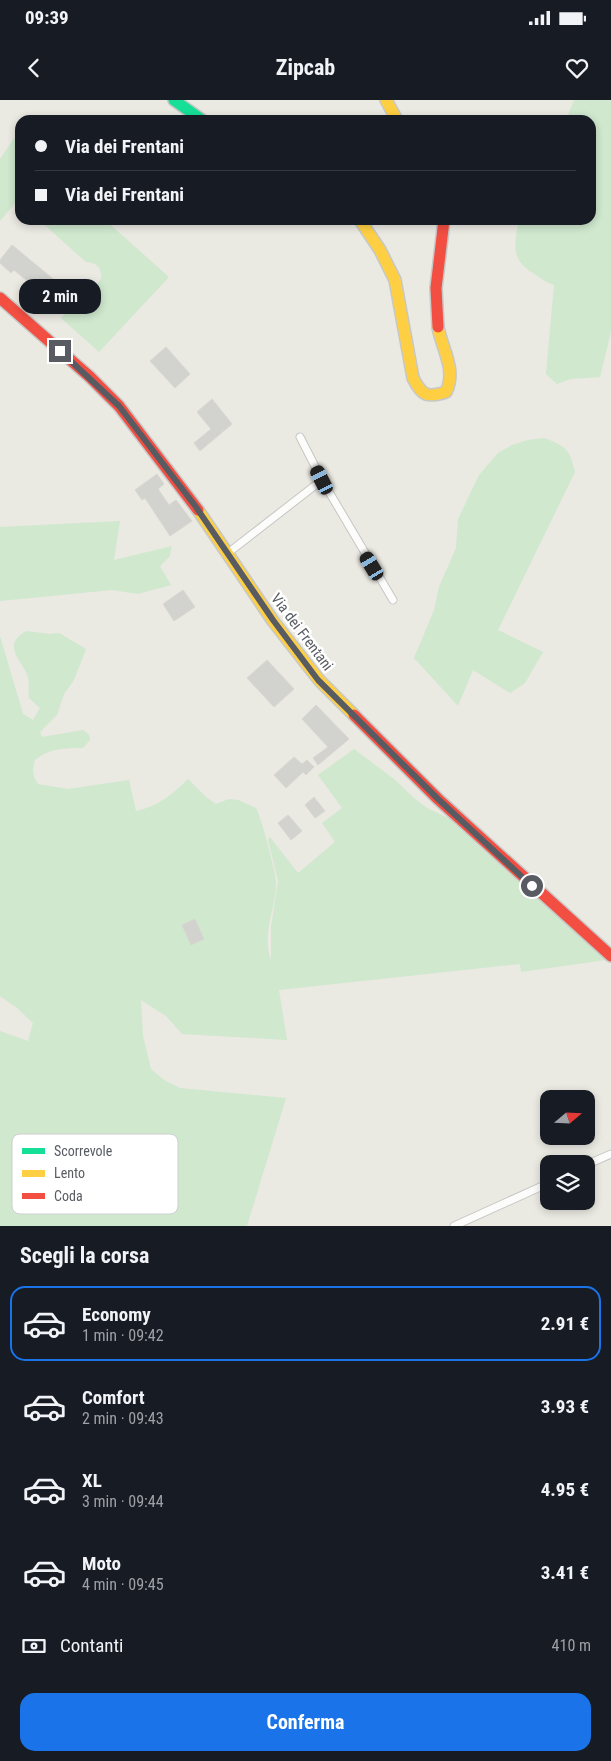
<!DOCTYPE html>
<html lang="it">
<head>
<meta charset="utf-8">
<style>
	body { margin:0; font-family:"Roboto Condensed",sans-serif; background:#20242c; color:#f1f3f6; height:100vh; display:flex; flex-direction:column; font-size:19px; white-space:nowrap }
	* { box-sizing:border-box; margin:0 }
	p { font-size:16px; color:#9ea1a6 }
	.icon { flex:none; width:28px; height:28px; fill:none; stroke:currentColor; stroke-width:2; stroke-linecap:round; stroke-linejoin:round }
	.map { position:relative; height:1126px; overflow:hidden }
	.details { display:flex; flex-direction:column; background:#171b24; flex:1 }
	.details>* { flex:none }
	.guide { position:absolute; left:15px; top:15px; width:581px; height:110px; border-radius:15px; box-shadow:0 2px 8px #0003; display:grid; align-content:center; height:110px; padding:0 20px; background:#171b24 }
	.needle { width:32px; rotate:71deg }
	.buttons { position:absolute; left:540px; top:990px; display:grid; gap:10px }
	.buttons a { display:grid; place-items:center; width:55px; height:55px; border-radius:10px; background:#171b24; box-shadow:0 2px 8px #0003; font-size:25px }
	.end { position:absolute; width:22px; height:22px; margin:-11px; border:6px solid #585c62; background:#fff; box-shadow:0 0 0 2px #fff }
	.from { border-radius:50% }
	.bubble { position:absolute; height:35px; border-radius:15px; background:#171b24; box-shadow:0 2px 8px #0003; font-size:16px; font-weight:700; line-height:35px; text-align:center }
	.car { position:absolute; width:15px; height:30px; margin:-15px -8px; border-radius:6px; box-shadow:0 0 4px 1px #0007; background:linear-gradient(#222 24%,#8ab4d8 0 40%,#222 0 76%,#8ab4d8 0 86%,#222 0) }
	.guide b { display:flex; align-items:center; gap:18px; height:48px; font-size:19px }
	.guide b+b { border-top:1px solid #363941 }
	.guide i { width:12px; height:12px; background:#f1f3f6 }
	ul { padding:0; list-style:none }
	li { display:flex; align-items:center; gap:15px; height:75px; margin:0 10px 8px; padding:0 10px; border:2px solid transparent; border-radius:15px }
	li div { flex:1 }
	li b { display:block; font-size:19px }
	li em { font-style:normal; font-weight:700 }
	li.selected { border-color:#1a73e8 }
	li>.icon { width:45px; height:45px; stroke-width:1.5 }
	h2 { padding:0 20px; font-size:22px; line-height:60px }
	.pay { display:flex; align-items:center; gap:12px; height:55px; padding:0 20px; font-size:19px }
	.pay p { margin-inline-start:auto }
	.button { display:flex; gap:10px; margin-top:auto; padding:10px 20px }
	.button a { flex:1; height:58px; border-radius:15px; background:#1a73e8; color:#fff; font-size:20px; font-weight:700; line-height:58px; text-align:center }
	.status { display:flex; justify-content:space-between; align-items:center; height:35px; padding:0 25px; background:#171b24; direction:ltr }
	.status svg { height:14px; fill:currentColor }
	header { display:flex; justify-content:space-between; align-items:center; height:65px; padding:0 20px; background:#171b24; font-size:22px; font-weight:700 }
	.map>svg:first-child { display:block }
	.green { fill:#cfe8ce }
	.building { fill:#d2d2ce; stroke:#d9d7d2 }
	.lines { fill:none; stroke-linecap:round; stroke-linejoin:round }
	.lane-casing { stroke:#c6c7c5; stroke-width:9 }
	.fast-casing { stroke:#c7c8c6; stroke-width:14 }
	.slow-casing { stroke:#c7c8c6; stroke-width:14 }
	.jam-casing { stroke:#c7c8c6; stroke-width:14 }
	.lane { stroke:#fcfcfb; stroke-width:7 }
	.fast { stroke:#16e098; stroke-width:11 }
	.slow { stroke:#ffcf43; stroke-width:11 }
	.jam { stroke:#f24e42; stroke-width:11 }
	.route { stroke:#585c62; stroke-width:6 }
	.labels { text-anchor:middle; stroke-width:5; stroke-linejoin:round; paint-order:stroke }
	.street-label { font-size:15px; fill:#585c62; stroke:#fff }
	.key { fill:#fff; stroke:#cdced0; stroke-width:1 }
	.key-label { font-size:14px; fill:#585c62 }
</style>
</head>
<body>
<div class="status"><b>09:39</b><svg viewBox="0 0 49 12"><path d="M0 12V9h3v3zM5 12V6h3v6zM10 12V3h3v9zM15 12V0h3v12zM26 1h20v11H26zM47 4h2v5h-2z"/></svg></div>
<header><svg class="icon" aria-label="back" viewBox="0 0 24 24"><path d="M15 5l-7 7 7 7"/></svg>Zipcab<svg class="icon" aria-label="heart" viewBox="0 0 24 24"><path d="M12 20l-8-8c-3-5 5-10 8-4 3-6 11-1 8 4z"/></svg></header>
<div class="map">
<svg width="611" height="1126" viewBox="0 0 611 1126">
	<rect width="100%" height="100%" fill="#eae9e2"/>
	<path class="green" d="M574 0H611V232L600 277 570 279 557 284 546 274 554 185C547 183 542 179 536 175 510 160 514 146 519 120H591V20H566Z
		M14 38 20 43V104L17 101 0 121V59Z
		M39 120H105L169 177 99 252 61 218 88 188C107 185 105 162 86 162Z
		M544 338C566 346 570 350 575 372L498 530 543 552 525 583 510 593 473 570 458 606 414 558 434 510 439 487 456 448 458 419 479 375 498 353 512 345 528 340Z
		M120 421 114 460 172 446 170 456 160 466 171 485 138 494 112 490 0 501V427Z
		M26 531 50 534 59 533 86 549 74 580 64 594 57 615 40 632 42 637 83 630 89 635 90 640 83 648C65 648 49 648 35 660 32 670 32 676 38 684L68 689 129 680 136 711C157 707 173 694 188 679L206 697 216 704 229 699 238 700 256 708C261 717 276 773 276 783 276 808 261 835 271 860V827L278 781 268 740 270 737 298 773 335 742 322 723 342 708 318 675 354 649 394 679 414 698 427 708 448 718 606 860 521 872 520 864 279 890 287 940 182 934 166 916 141 900 143 936 151 969 164 980 180 988 286 998 247 1126H0V931L28 941 33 923 17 908 0 896V536L23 614 33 620 40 608 29 598C28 591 30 580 27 574 20 559 2 545 26 531Z"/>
	<path class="building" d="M12 145 63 187 60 190 66 196 54 210 40 197 43 194 14 170 11 173 0 163V160Z
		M166 247 190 274 175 288 150 261Z
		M212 299 232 324 200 351 194 343 211 329 197 312Z
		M157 374 164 384 158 389 169 405 176 400 192 421 170 436 145 398 142 400 135 390Z
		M183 490 195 507 174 521 163 504Z
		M267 560 294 589 274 607 247 578Z
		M316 605 349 639 318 665 313 658 328 647 302 619Z
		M294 657 302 664 307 660 314 667 306 675 303 672 286 688 274 675Z
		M314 697 325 711 315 718 305 705Z
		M288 715 302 731 291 740 278 723Z
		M195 819 204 839 191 845 182 825Z"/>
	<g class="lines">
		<g class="lane-casing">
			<path id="lane" d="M300 337 322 380
				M228 453 322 380 393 500
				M586 1065 611 1054
				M454 1126 549 1083"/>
		</g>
		<g class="fast-casing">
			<path id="fast" d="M174 0 202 20"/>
		</g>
		<g class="slow-casing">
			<path id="slow" d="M386 0 397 20
				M360 120 380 150 395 180 413 278C422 296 427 298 446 292 457 270 442 249 438 227
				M198 410 273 521 319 580 354 615"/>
		</g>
		<g class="jam-casing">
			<path id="jam" d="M0 198 90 277 119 306 198 410
				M438 227 436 188 444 120
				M354 615 438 699 611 856"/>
		</g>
		<use href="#lane" class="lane"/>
		<use href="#fast" class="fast"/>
		<use href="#slow" class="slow"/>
		<use href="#jam" class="jam"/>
	</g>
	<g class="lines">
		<path class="route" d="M60 251 119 306 196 407 273 520 318 580 438 699 532 786"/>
	</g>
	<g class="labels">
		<g class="street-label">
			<text transform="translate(302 532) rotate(53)" y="5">Via dei Frentani</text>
		</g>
	</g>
	<rect x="12" y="1034" width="166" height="80" rx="8" class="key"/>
	<rect x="22" y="1048" width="23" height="6" fill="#16e098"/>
	<rect x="22" y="1070" width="23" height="7" fill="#ffcf43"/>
	<rect x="22" y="1093" width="23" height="6" fill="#f24e42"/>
	<g class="key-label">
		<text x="54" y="1056">Scorrevole</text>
		<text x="54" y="1078">Lento</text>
		<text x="54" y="1101">Coda</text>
	</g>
</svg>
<div class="buttons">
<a><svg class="needle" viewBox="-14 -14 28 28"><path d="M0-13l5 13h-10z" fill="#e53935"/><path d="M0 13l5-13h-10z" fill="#9ea1a6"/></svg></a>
<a><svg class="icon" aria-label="layers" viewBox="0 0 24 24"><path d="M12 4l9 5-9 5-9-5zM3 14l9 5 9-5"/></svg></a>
</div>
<i class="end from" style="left:532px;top:786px"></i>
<i class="end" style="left:60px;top:251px"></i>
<div class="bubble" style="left:19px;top:179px;width:82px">2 min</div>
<i class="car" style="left:322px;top:380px;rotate:333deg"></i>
<i class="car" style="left:372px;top:466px;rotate:329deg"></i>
<div class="guide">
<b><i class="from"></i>Via dei Frentani</b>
<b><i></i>Via dei Frentani</b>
</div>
</div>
<section class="details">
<h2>Scegli la corsa</h2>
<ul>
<li class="selected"><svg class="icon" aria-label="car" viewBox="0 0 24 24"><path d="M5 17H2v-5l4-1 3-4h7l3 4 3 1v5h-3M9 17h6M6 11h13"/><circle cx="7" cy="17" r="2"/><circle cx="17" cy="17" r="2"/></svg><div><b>Economy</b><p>1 min · 09:42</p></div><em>2.91 €</em></li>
<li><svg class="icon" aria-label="car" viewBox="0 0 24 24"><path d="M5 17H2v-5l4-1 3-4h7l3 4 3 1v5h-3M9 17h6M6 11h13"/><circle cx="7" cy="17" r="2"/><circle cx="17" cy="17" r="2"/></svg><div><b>Comfort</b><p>2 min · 09:43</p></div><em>3.93 €</em></li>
<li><svg class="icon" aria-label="car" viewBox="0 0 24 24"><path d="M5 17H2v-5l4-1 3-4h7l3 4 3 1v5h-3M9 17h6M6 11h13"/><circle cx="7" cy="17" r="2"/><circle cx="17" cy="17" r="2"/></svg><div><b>XL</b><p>3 min · 09:44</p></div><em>4.95 €</em></li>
<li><svg class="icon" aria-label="car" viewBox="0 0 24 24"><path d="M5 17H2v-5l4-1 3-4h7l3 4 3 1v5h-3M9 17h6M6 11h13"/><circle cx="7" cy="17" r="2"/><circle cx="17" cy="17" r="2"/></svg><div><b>Moto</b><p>4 min · 09:45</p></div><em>3.41 €</em></li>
</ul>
<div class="pay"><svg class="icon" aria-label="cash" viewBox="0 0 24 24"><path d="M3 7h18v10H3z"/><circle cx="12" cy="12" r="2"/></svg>Contanti<p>410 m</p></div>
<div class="button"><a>Conferma</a></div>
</section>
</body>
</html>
